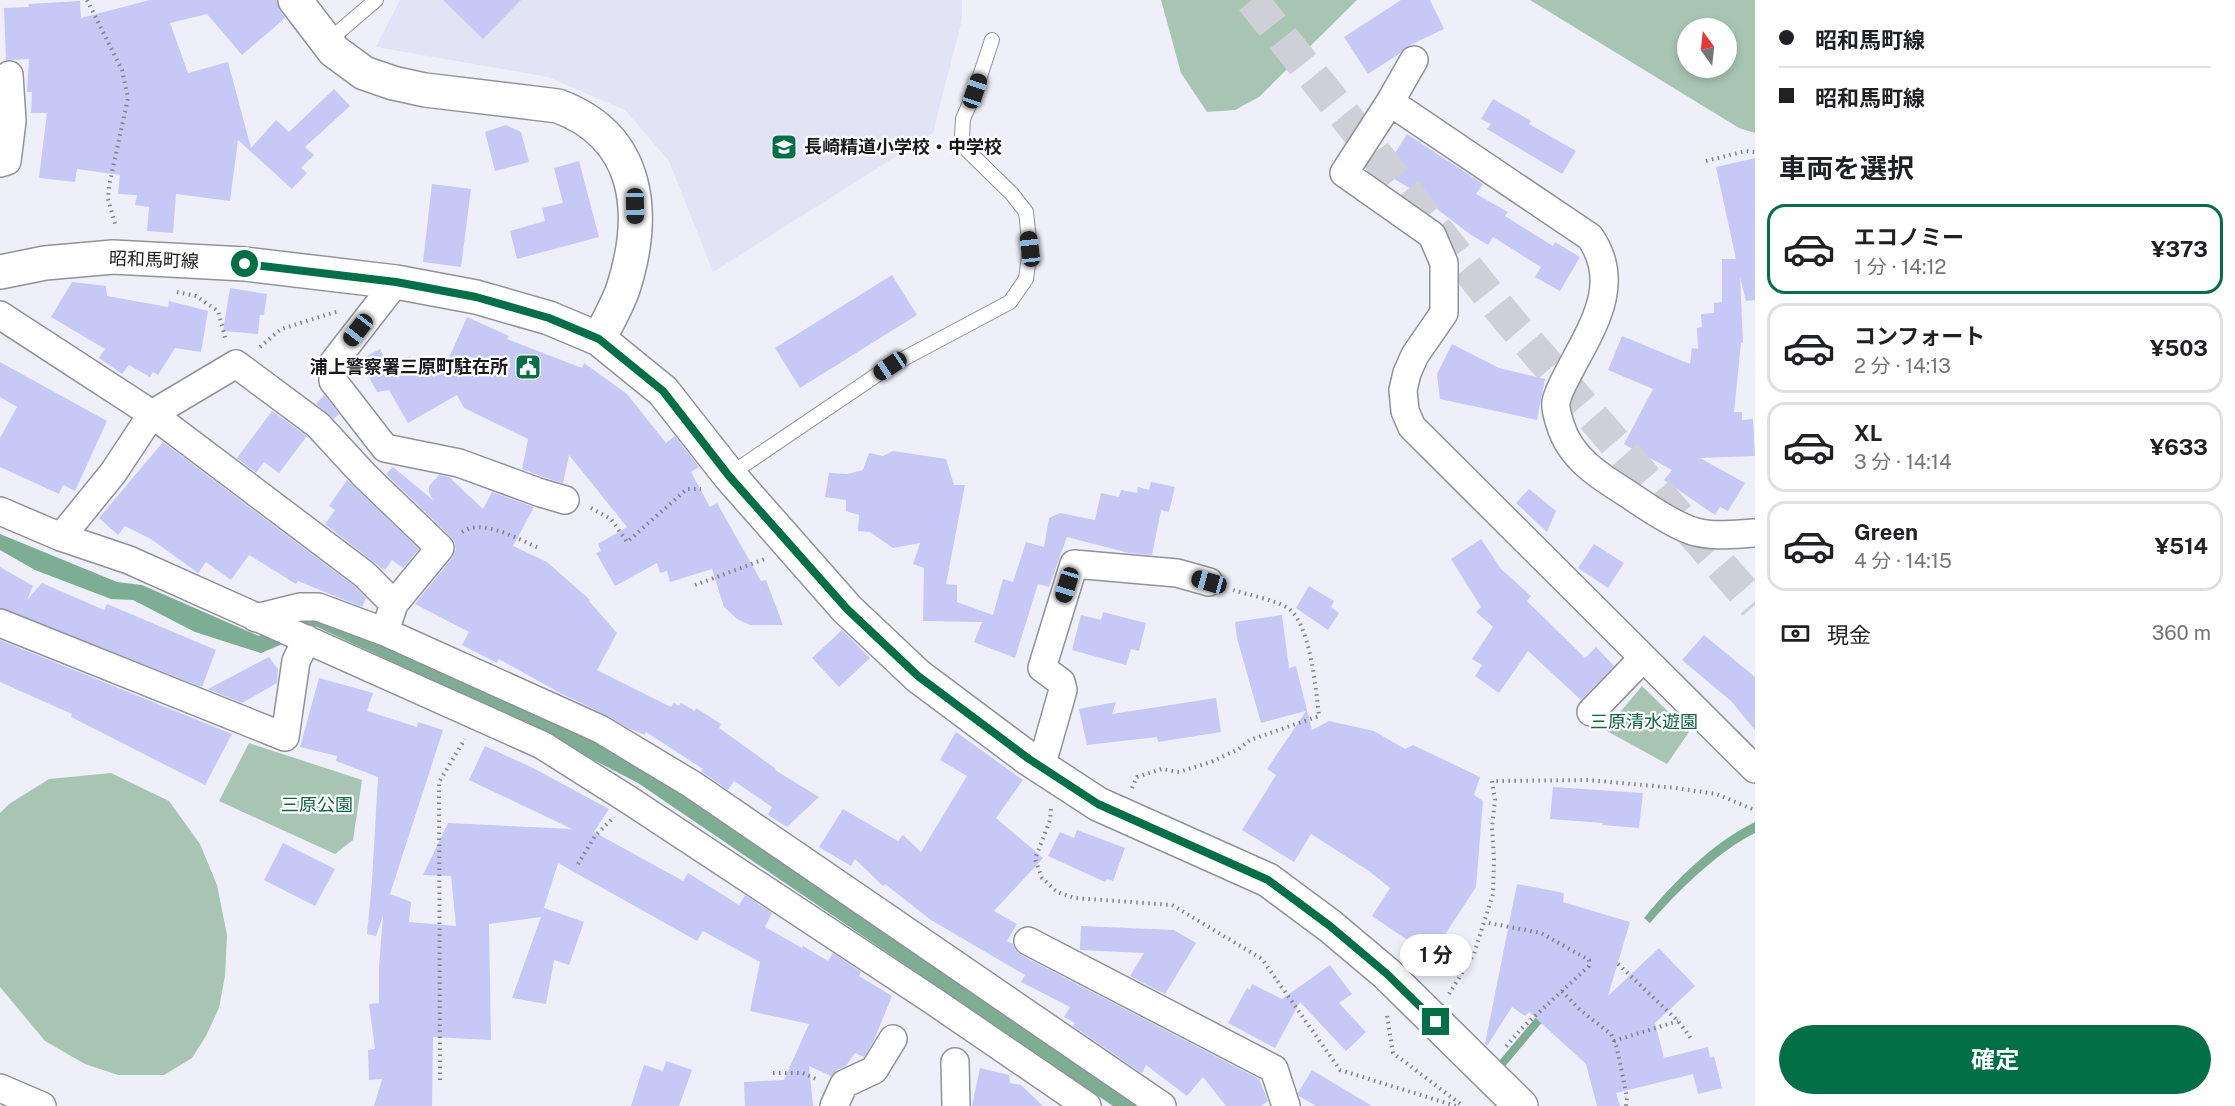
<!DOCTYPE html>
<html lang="ja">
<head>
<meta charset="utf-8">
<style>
	body { margin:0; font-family:"Public Sans","Noto Sans JP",sans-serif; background:#f2f2f2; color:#202124; height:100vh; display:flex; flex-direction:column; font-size:22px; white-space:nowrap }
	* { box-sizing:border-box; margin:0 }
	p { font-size:20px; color:#757577 }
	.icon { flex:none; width:33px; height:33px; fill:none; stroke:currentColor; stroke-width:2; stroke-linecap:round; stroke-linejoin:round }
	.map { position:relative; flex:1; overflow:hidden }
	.side { display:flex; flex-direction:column; background:#fff; width:480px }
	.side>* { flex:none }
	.hud { display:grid; align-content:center; height:132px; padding:0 24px; background:#fff }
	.needle { width:39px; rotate:345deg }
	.controls { position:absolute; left:1677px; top:18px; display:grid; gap:12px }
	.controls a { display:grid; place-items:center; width:60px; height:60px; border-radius:50%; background:#fff; box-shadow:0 3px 9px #0003; font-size:30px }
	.end { position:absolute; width:27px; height:27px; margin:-14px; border:8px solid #026f47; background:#fff; box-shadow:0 0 0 3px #fff }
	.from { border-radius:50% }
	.bubble { position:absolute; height:42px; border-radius:21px; background:#fff; box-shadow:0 3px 9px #0003; font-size:20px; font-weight:700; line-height:42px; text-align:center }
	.car { position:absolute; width:18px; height:36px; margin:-18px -9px; border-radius:8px; box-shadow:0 0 4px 2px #0007; background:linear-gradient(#222 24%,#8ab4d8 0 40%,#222 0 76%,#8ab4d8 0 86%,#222 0) }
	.hud b { display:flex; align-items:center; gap:21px; height:57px; font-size:22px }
	.hud b+b { border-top:2px solid #e0e0e0 }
	.hud i { width:15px; height:15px; background:#202124 }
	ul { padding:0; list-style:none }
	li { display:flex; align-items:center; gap:18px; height:90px; margin:0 12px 9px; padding:0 12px; border:3px solid #e0e0e0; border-radius:18px }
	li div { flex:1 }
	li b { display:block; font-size:22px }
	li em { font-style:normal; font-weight:700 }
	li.on { border-color:#026f47 }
	li>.icon { width:54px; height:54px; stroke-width:1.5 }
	h2 { padding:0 24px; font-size:27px; line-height:72px }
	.pay { display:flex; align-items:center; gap:15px; height:66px; padding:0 24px; font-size:22px }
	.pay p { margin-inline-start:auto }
	.action { display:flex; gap:12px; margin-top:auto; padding:12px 24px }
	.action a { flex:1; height:69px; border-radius:36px; background:#026f47; color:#fff; font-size:24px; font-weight:700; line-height:69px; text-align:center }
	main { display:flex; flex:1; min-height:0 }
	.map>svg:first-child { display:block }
	.built { fill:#e2e3f4 }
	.green { fill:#a8c5b4; fill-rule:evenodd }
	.water { fill:#7dad92 }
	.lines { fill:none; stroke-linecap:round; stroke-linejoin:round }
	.stream { stroke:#7dad92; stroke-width:8 }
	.building { fill:#c6c8f6 }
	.motorway-tunnel { stroke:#cfcfd8; stroke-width:33; stroke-dasharray:33 16; stroke-linecap:butt }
	.service-casing { stroke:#90919a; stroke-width:16 }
	.minor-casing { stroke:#90919a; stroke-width:30 }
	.tertiary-casing { stroke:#90919a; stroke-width:36 }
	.secondary-casing { stroke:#90919a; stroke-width:36 }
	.path { stroke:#828289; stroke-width:4; stroke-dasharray:1.5 4.5; stroke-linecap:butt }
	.service { stroke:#fff; stroke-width:14 }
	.minor { stroke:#fff; stroke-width:27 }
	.tertiary { stroke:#fff; stroke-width:33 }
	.secondary { stroke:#fff; stroke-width:33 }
	.route { stroke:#026f47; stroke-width:8 }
	.labels { text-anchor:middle; stroke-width:4.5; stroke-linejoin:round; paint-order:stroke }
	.poi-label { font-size:18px; font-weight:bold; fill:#19191d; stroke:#fff; text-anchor:start }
	.street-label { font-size:18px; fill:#19191d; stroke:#fff }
	.park-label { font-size:18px; fill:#126441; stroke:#fff }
</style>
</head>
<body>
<main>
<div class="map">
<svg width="1755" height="1106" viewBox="0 0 1755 1106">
	<rect width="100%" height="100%" fill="#efeff9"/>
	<path class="built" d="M400 0H962V19L933 133 713 272 669 161 625 110 548 77 376 47Z"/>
	<path class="green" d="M1161 0H1357L1259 97 1235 110 1207 112 1181 73Z
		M1530 0H1755V133L1739 128ZM1688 28H1726V68H1688Z
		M1642 686 1689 732 1667 764 1605 730Z
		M249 743 362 780 353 840 335 854 219 801Z
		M111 773 169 801 200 844 217 885 227 935 225 976 219 1008 206 1036 192 1058 164 1075H118L85 1064 45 1041 0 987V813L9 804 49 779Z"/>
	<path class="water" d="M0 534 117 582 142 585 259 636 290 618 323 611 649 767 1151 1106H1113L638 783 511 717 315 626 285 643 261 653 195 632 133 600 111 599 35 570 0 550Z
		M1755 822V833C1717 852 1678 891 1650 923L1644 918C1674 882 1712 843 1755 822Z"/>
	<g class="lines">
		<path class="stream" d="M1501 1065 1538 1021 1546 1016"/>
	</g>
	<path class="building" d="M150 0H277L280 11 285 18 242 55 207 14 170 23 188 73 228 62 251 148 276 120 289 132 334 89 350 106 305 147 314 155 301 168 307 173 292 189 238 140 230 201 176 194 173 233 147 231 149 207 135 205 137 195 118 194 120 175 77 169 75 182 39 178 47 113H31L32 92H27L29 59 6 60 4 8 29 7 28 4 80 1 81 18Z
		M443 0H521L483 39Z
		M1401 0H1430L1444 29 1406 47 1399 54 1368 74 1344 37Z
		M1493 99 1531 121 1529 124 1576 151 1562 174 1487 129 1491 124 1481 119Z
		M506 125 521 132 529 162 495 171 485 132Z
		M1407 134 1483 184 1476 194 1508 212 1505 216 1553 246 1555 242 1580 257 1560 291 1535 277 1541 267 1493 237 1488 245 1471 235 1411 189 1383 172Z
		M1755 158V300L1746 301 1740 277 1743 342 1741 343 1734 412H1742V420L1753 419 1755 456 1700 458 1745 483 1728 511 1720 507 1715 515 1664 480 1672 470 1624 444 1653 389 1608 370 1622 336 1690 364 1692 348 1698 349 1697 328 1702 327 1701 314 1714 313V303L1722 302V259H1736L1716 167Z
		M579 161 599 237 517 259 510 231 545 221 542 208 563 203 554 168Z
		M432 184 471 189 461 267 423 262Z
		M892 275 917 315 800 388 775 348Z
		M72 282 106 286 107 296 168 307 169 301 208 311 201 352 175 348 158 375 153 372 150 377 129 365 122 374 99 358 105 349 51 317Z
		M230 288 267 294 264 315H260L258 334 223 331Z
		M467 317 509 336 507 339 582 368 584 363 627 394 666 443 675 436 699 467 691 472 710 507 717 503 761 581 766 580 783 625H750L737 619 724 607 712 569 670 582 667 571 660 573 657 563 615 586 596 553 601 551 598 544 627 527 569 455 563 483 546 478 522 469 528 439 464 408 457 395 408 423 389 390 377 392 360 360 380 349 389 368 410 356 417 369 432 359 442 374Z
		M1452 344 1499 368 1545 379 1537 420 1440 399 1437 374Z
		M0 362 107 421 75 491 63 485 59 494 0 467V438L17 407 0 397Z
		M324 395 339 414 334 419 316 404Z
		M272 411 307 436 279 473 264 462 256 473 237 458Z
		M163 442 354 586 366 598 362 607 298 581 296 584 249 555 231 580 206 562 198 573 151 539 125 526 118 535 99 518Z
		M893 451 946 459 954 485H965L946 584 957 585V602L993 615 1003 579 1013 582 1026 542 1044 547 1049 518 1060 513 1095 520 1101 493 1119 497 1121 490 1137 493 1138 487 1149 490 1151 482 1175 487 1169 512 1161 510 1152 555 1129 553 1067 537 1049 587 1038 584 1015 658 974 642 982 622 923 621 924 568 913 564 920 543 893 548 870 532 858 531 859 515 846 511V500L825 497 829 473 847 474 863 470 869 453 883 456Z
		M393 467 433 500 429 492V486L439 475 449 477 483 509 492 492 534 507 513 546 547 562 590 600 589 601 617 633 597 670 671 707 674 703 679 706 681 703 695 711 696 708 721 724 719 728 776 769 775 770 819 797 787 827 768 815 772 807 734 781 728 790 701 771 703 769 646 732 645 735 628 728 606 715 560 693 499 659 497 663 462 645 469 632 415 604 452 558 456 550 455 543 451 537 386 474Z
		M347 480 419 549 403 568 392 560 385 570 380 567 325 524 335 510 329 506Z
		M1529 489 1556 511 1547 532 1516 503Z
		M1481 539 1501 569 1531 596 1527 601 1585 658 1596 647 1614 666 1581 700 1528 651 1499 693 1475 676 1482 665 1472 659 1493 627 1476 612 1481 607 1451 559Z
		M1594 544 1624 563 1608 588 1578 568Z
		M0 567 33 586 27 600 42 583 104 610 107 604 216 650 202 687 0 608Z
		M1309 586 1334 601 1331 607 1339 613 1328 630 1296 608Z
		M1103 612 1146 623 1139 651 1131 649 1126 665 1072 650 1081 615 1101 620Z
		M1282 615 1289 668 1296 666 1312 730 1329 721 1374 731 1405 749 1413 745 1480 777 1474 795 1483 801 1476 887 1431 956 1372 916 1390 888 1369 871 1311 834 1294 862 1242 830 1276 775 1267 769 1306 711 1261 723 1237 638 1235 622Z
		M842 630 870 658 839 687 812 658Z
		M1704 635 1755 677V730L1731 701 1682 660Z
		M0 640 232 734 205 785 71 717 72 714 0 682Z
		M269 657 278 669 277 683 242 703 208 689Z
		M319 678 373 693 367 711 417 727 418 722 443 730 390 894 411 902 409 922 456 926 451 876 423 875 448 823 572 829 469 780 485 746 533 768 609 809 594 832 683 881 688 873 739 905 745 895 772 913 765 927 802 948 803 946 828 961 833 953 861 972 859 976 892 996 874 1040 864 1057 855 1053 846 1066 837 1070 831 1076 809 1066 813 1106H745L744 1082 784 1080 809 1024 750 1011 760 962 703 931 697 941 558 863 541 917 544 908 584 922 569 965 554 960 546 1004 512 998 541 917 489 924 491 1040 433 1037 432 1106H374L382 1079 369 1080 368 1050 375 1049 369 1004 379 1003V967L383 916 376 936 367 934 372 881 378 777 336 761 337 756 300 747Z
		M1216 698 1221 732 1158 742 1157 737 1087 745 1079 709 1116 702 1112 714Z
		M956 732 1023 780 996 818 1043 858 994 911 1017 924 1007 941 1013 944 1015 950 1021 955 1259 1079 1268 1101 1261 1106H1226L1203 1077 1187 1096 1146 1065 1142 1073 1140 1072 1073 1026 1075 1023 1064 1017 1070 1007 1021 982 1025 975 931 920 885 884 883 886 855 859 851 866 819 847 843 809 898 841 903 835 921 852 967 776 940 760Z
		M1553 787 1643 793 1639 828 1602 825 1603 823 1550 819Z
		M1077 830 1125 848 1113 881 1107 879 1105 882 1048 856 1060 832 1074 838Z
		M283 843 335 869 315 906 264 880Z
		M1517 884 1564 893 1563 902 1630 922 1608 996 1659 948 1695 986 1655 1023 1664 1058 1708 1047 1710 1058 1714 1056 1722 1088 1698 1094 1693 1074 1616 1093 1620 1106H1597L1586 1064 1529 1012 1525 1016 1512 1007 1487 1046 1485 1044Z
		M1081 926 1174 930 1196 943 1165 994 1130 976 1144 953 1080 950Z
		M1330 965 1352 994 1339 1003 1366 1032 1346 1051 1300 1002 1275 1048 1228 1023 1247 988 1250 990 1252 984 1282 999Z
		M666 1061 692 1070 679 1106H631L644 1065 663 1071Z
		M980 1068 1009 1075 1010 1083 1021 1085 1043 1106H972Z
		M1312 1070 1372 1106H1316L1299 1096 1298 1093Z"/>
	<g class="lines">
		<path class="motorway-tunnel" d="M1252 0 1508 319 1755 605"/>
		<g class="service-casing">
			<path id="service" d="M327 42 376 0
				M729 475 890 366 1010 302 1026 279 1030 249 1026 212 1012 194 967 150 962 137 963 119 975 91 992 40"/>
		</g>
		<g class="minor-casing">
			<path id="minor" d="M1390 102 1414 60
				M0 163 7 161 12 121 9 75
				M396 282 333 363V381L385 448 459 463 541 493 565 500
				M0 315 152 414 364 574 394 604 389 619
				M0 511 61 537 129 560 542 745 629 800 932 1000 1087 1106
				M1755 533C1736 534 1715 537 1696 532 1678 528 1644 505 1628 494 1599 476 1570 458 1560 424 1558 417 1555 409 1556 402 1558 391 1566 378 1571 368 1593 326 1622 283 1590 237L1390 102 1344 173 1432 235 1444 263V313L1415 355 1407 373 1403 390 1405 411 1412 427 1755 769
				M61 537 113 473 152 414 236 364 318 425 365 476 440 548 394 604
				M256 618 300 607H318L385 632 600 729 693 785 1162 1106
				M0 623 285 737 296 661 307 639
				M1591 712 1643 658
				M1041 767 1063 690 1061 682 1042 668 1074 564 1177 573 1209 582
				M1028 941 1274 1069 1286 1106
				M955 1062 956 1106
				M0 1088 42 1106
				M834 1106 844 1084 874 1070 893 1039"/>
		</g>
		<g class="tertiary-casing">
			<path id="tertiary" d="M295 0 334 51 364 73 393 83 425 90 558 106C641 137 647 214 623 289 617 306 607 323 599 339"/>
		</g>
		<g class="secondary-casing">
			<path id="secondary" d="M0 272 45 263 113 257 245 264 396 282 476 297 549 318 599 339 663 391 729 475 847 609 918 676 1029 759 1098 804 1268 880 1330 926 1387 974 1521 1106"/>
		</g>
		<path class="path" d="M87 0 122 70 128 98 109 186 108 199 116 227
			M1706 161 1746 151 1755 152
			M177 292 196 296 218 311 226 341
			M260 347 281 329 339 311
			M591 508 611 519 627 542 687 489H701
			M462 532C482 518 518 539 539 548
			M695 585 765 559
			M1132 788 1137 777 1162 769 1179 772 1211 762 1239 749 1250 740 1319 716C1316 690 1310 619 1286 607 1272 599 1248 595 1233 590
			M1051 809 1050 820 1035 859 1042 878 1057 892 1075 898 1172 905 1262 959 1340 1070 1456 1106
			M578 864 595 836 612 819
			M1489 923 1541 933 1589 960V966L1521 1029 1505 1048
			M1618 964 1678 1021 1693 1041
			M1562 991 1580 1010 1611 1034 1617 1048 1627 1098 1626 1106
			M1449 994 1474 954 1493 894 1494 860 1492 827 1495 800 1492 781 1588 780 1676 788 1716 794 1755 810
			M1387 1016 1393 1053 1463 1106
			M1614 1041 1678 1021
			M773 1073H803L816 1079
			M440 1080 439 782 465 739"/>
		<use href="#service" class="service"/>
		<use href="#minor" class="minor"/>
		<use href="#tertiary" class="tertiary"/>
		<use href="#secondary" class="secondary"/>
	</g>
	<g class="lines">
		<path class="route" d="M245 264 396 282 476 297 549 318 599 339 663 391 729 476 847 609 918 676 1029 759 1098 804 1268 880 1330 926 1387 974 1436 1022"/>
	</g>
	<defs>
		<g id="school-square" transform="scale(1.35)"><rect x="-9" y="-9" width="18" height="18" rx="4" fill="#026f47" stroke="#fff"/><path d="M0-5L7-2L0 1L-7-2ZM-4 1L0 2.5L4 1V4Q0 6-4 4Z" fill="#fff"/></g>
		<g id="civic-square" transform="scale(1.35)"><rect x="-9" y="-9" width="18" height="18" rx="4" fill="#026f47" stroke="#fff"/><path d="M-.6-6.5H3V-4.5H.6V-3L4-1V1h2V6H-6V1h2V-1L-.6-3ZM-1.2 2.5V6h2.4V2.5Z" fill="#fff"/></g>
	</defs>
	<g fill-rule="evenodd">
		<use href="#school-square" x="784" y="147"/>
		<use href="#civic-square" x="528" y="367"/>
	</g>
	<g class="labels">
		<g class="poi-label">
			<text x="804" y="153">長崎精道小学校・中学校</text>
			<text x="508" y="373" text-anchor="end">浦上警察署三原町駐在所</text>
		</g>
		<g class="street-label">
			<text transform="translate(154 260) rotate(2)" y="6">昭和馬町線</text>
		</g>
		<g class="park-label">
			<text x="1644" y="728">三原清水遊園</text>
			<text x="317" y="811">三原公園</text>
		</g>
	</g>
</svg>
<div class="controls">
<a><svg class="needle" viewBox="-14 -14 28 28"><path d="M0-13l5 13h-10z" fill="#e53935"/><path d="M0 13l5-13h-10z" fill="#757577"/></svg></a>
</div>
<i class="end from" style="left:245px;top:264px"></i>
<i class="end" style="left:1436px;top:1022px"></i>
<div class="bubble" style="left:1400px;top:934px;width:72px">1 分</div>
<i class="car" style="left:975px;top:91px;rotate:19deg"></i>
<i class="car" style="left:635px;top:206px;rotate:179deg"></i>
<i class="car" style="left:1030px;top:249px;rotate:353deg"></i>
<i class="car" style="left:358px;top:330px;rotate:218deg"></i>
<i class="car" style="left:890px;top:366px;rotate:236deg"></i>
<i class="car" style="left:1209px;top:582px;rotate:286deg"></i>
<i class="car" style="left:1067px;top:585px;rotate:197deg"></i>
</div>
<section class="side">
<div class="hud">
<b><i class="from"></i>昭和馬町線</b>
<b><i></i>昭和馬町線</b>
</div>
<h2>車両を選択</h2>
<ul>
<li class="on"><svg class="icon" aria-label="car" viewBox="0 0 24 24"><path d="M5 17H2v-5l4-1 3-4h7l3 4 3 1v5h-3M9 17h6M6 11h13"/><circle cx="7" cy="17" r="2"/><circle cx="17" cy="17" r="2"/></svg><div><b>エコノミー</b><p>1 分 · 14:12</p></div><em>¥373</em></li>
<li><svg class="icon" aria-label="car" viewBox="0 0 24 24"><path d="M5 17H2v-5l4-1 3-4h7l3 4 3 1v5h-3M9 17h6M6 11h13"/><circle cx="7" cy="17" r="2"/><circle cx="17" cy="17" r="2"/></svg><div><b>コンフォート</b><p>2 分 · 14:13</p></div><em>¥503</em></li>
<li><svg class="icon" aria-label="car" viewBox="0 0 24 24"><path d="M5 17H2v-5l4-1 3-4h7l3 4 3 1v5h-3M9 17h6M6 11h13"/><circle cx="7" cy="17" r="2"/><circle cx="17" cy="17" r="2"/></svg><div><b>XL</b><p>3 分 · 14:14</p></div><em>¥633</em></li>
<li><svg class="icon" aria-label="car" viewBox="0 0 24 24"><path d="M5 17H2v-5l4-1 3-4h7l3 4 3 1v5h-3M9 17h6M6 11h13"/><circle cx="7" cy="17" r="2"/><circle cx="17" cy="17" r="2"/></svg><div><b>Green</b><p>4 分 · 14:15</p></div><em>¥514</em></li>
</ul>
<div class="pay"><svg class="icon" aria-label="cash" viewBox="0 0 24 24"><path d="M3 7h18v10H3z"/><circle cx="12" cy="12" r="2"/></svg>現金<p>360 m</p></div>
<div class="action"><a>確定</a></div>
</section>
</main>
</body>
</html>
